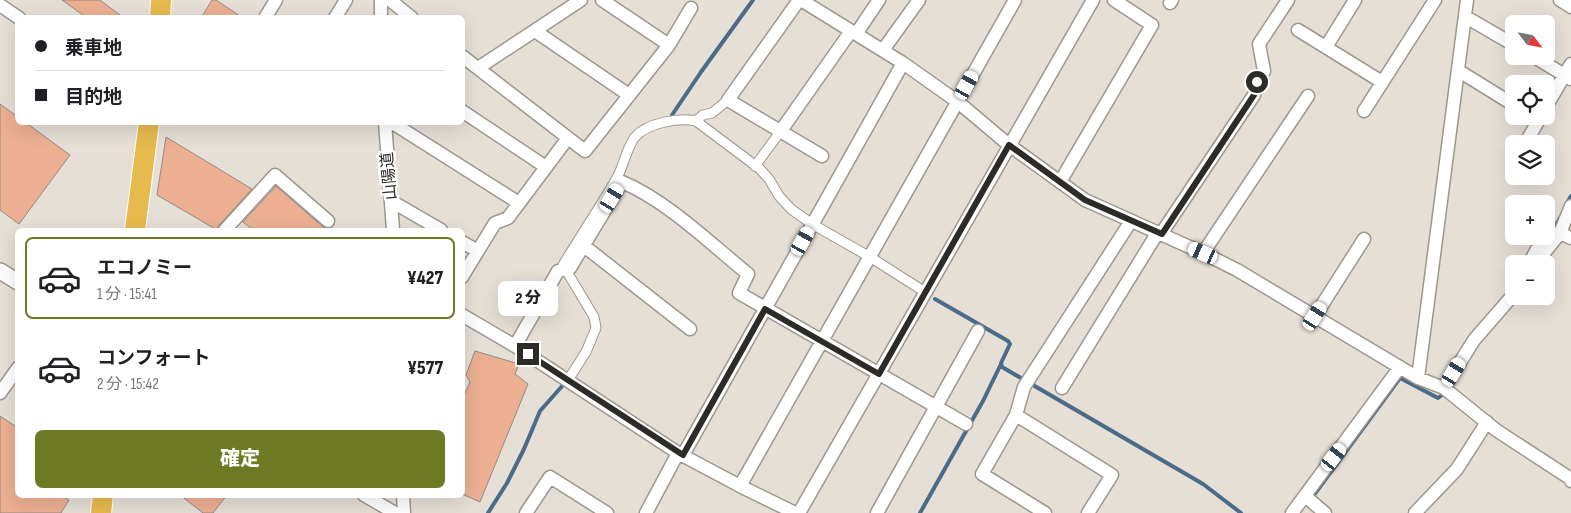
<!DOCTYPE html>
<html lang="ja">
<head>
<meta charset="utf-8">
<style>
	body { margin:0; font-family:"Sofia Sans Condensed","Noto Sans JP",sans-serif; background:#f2f2f2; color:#202124; height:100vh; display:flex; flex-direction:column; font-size:19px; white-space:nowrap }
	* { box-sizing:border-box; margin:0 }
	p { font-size:16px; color:#757577 }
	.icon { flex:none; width:28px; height:28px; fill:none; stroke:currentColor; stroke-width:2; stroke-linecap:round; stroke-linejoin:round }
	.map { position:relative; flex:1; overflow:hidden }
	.details { position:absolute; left:15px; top:228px; width:450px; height:270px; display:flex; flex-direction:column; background:#fff; border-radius:8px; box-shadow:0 5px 20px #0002 }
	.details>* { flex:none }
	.guide { position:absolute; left:15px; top:15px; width:450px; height:110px; border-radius:8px; box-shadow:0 5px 20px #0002; display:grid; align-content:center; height:110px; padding:0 20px; background:#fff }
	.needle { width:32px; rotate:122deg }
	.tools { position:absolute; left:1505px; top:15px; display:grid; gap:10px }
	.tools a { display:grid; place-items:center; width:50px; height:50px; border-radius:8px; background:#fff; box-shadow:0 5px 20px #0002; font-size:25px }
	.end { position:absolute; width:22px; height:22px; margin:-11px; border:6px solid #2d2b28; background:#fff; box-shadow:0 0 0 2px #fff }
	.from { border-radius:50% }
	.bubble { position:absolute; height:35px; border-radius:8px; background:#fff; box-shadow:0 5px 20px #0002; font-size:16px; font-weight:800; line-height:35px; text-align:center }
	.car { position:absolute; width:15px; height:30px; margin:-15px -8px; border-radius:6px; box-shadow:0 0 4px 1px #0007; background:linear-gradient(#fff 24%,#345 0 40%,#fff 0 76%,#345 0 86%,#fff 0) }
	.guide b { display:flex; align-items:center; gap:18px; height:48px; font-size:19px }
	.guide b+b { border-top:1px solid #e0e0e0 }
	.guide i { width:12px; height:12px; background:#202124 }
	ul { padding:9px 0 0; list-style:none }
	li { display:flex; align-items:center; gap:15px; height:82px; margin:0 10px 8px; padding:0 10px; border:2px solid transparent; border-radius:8px }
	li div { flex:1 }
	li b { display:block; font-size:19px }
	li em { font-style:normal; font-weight:800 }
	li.on { border-color:#6e7924 }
	li>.icon { width:45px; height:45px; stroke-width:1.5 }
	.primary-button { display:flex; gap:10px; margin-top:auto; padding:10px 20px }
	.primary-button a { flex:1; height:58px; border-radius:8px; background:#6e7924; color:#fff; font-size:20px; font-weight:800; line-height:58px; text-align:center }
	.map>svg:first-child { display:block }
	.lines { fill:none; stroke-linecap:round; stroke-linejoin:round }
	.stream { stroke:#4c6b88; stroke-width:4 }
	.building { fill:#ecaf92; stroke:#948a85 }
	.pedestrian-casing { stroke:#9d978e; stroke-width:11 }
	.minor-casing { stroke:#9d978e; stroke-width:15 }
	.tertiary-casing { stroke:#9d978e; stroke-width:18 }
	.trunk-casing { stroke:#fff; stroke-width:22 }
	.pedestrian { stroke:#fff; stroke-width:9 }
	.minor { stroke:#fff; stroke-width:12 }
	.tertiary { stroke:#fff; stroke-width:15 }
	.trunk { stroke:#e7ba4e; stroke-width:20 }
	.route { stroke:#2d2b28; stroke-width:6 }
	.labels { text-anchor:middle; stroke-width:5; stroke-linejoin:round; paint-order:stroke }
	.street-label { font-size:16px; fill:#2d2b28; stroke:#fff }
</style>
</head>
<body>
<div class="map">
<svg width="1571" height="513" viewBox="0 0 1571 513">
	<rect width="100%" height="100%" fill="#e5dfd6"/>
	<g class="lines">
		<path class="stream" d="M672 115 701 72 753 0
			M1566 205 1571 196
			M1549 238 1560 218
			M935 299 1008 341 1010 344 1001 363 1002 367 1203 484 1241 513
			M1311 499 1400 378 1438 398 1446 392
			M488 513 507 483 524 449 540 411 564 384
			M920 513 983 401 1001 364"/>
	</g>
	<path class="building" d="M62 0H100L124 18H87Z
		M212 0H216L243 18H201Z
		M0 104 18 117V122H25L70 155 19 224 0 210Z
		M166 137 252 189 219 225 217 230 157 195Z
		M276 186 323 227 331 230H253L243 222Z
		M475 351 519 364 515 374 528 384 480 502 462 494V400L470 382 466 375Z
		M0 416 18 428V495H60L69 500 61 513H0Z
		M180 495H227L213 513H203Z"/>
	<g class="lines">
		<g class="pedestrian-casing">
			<path id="pedestrian" d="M696 121 703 115 712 113 728 100
				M755 166 780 132
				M568 380 586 352 596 328 594 317 563 265C581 235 601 206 618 176 623 166 628 145 635 137 647 123 679 117 696 121L760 169 769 179 779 196 791 209 812 224 870 257 925 292"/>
		</g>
		<g class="minor-casing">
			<path id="minor" d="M381 0V18
				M390 0 412 18
				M602 0 669 45
				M799 0 728 100 822 156
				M801 0 903 63 958 102 1009 145 1085 200 1203 253 1237 270 1418 378 1444 388 1496 430 1571 479V481
				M1560 0 1571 7
				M1170 3 1172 0
				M0 5 19 18
				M1466 17 1514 45
				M265 18 276 0
				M335 18 346 0
				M1298 30 1382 82
				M535 31 629 95
				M856 34 879 0
				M1326 47 1355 0
				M883 50 919 0
				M462 56 585 151 669 45 691 8
				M1533 56 1571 79
				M478 68 581 0
				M1459 71 1514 105
				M1546 107 1571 64
				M462 111 546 167
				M1364 111 1435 0
				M385 122 393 230
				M391 122 519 203
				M780 132 851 31
				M1525 144 1541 116
				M1060 182 1152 25 1114 0
				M391 201 441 230
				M1571 206 1560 233 1571 238
				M225 230 275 175 328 221
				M1161 234 1254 95 1257 82 1264 71 1259 44 1288 0
				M462 242 478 251
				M584 246 690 329
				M1203 253 1308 96
				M1529 264 1537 249 1544 253 1560 233
				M462 277 495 223 508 218 568 138
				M462 315 515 346 678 453 740 486 795 513
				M1315 316 1364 239
				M515 346 558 271 570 268 622 182C666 200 711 244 748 274L739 293 966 424
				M1418 378 1467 0
				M1062 388 1158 232
				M1444 388 1474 340 1514 294
				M0 393 18 368
				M1016 415 1112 475 1088 513
				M683 455 903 63
				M740 486 1015 0
				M364 495 395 513
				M403 495 404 513
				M1305 496 1325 513
				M526 513 550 477 607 513
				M646 513 678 453
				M799 513 1093 0
				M877 513 978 331
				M1045 513 982 474 1016 415 1024 387 1131 221
				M1292 513 1400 367
				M1415 513 1457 469 1487 422"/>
		</g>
		<g class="tertiary-casing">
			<path id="tertiary" d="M0 271 18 282"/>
		</g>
		<g class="trunk-casing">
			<path id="trunk" d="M160 18 161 0
				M135 230 149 122
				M101 513 103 495"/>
		</g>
		<use href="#pedestrian" class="pedestrian"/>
		<use href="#minor" class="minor"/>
		<use href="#tertiary" class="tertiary"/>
		<use href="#trunk" class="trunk"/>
	</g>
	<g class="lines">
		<path class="route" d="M528 354 683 455 765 309 879 374 1009 145 1085 200 1162 234 1254 95 1257 82"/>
	</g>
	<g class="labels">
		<g class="street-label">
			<text transform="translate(388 176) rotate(-95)" y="6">山陽道</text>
		</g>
	</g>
</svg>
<div class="tools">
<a><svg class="needle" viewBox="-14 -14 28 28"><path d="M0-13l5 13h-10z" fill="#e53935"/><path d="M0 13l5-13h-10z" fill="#757577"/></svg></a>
<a><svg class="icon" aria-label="locate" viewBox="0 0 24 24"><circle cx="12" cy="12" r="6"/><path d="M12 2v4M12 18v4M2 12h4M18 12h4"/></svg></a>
<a><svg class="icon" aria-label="layers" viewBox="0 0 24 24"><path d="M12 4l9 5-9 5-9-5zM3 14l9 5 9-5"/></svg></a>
<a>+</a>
<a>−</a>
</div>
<i class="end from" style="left:1257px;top:82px"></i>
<i class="end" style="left:528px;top:354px"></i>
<div class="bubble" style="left:498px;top:281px;width:60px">2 分</div>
<i class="car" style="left:967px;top:85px;rotate:29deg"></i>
<i class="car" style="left:612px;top:198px;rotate:31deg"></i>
<i class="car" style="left:803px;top:241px;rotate:29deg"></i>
<i class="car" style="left:1203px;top:253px;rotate:294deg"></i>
<i class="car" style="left:1315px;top:316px;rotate:32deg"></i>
<i class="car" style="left:1454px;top:372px;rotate:31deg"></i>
<i class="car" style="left:1334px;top:457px;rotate:37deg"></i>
<div class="guide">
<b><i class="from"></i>乗車地</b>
<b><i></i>目的地</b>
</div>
<section class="details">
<ul>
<li class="on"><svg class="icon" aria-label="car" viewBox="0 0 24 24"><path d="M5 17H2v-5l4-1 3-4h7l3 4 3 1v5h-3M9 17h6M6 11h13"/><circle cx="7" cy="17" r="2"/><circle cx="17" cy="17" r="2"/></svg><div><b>エコノミー</b><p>1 分 · 15:41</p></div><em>¥427</em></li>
<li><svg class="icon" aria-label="car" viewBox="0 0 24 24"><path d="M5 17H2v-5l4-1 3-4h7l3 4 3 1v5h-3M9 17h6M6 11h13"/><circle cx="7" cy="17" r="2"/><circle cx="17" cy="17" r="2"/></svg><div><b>コンフォート</b><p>2 分 · 15:42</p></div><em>¥577</em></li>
</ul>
<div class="primary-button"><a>確定</a></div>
</section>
</div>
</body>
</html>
